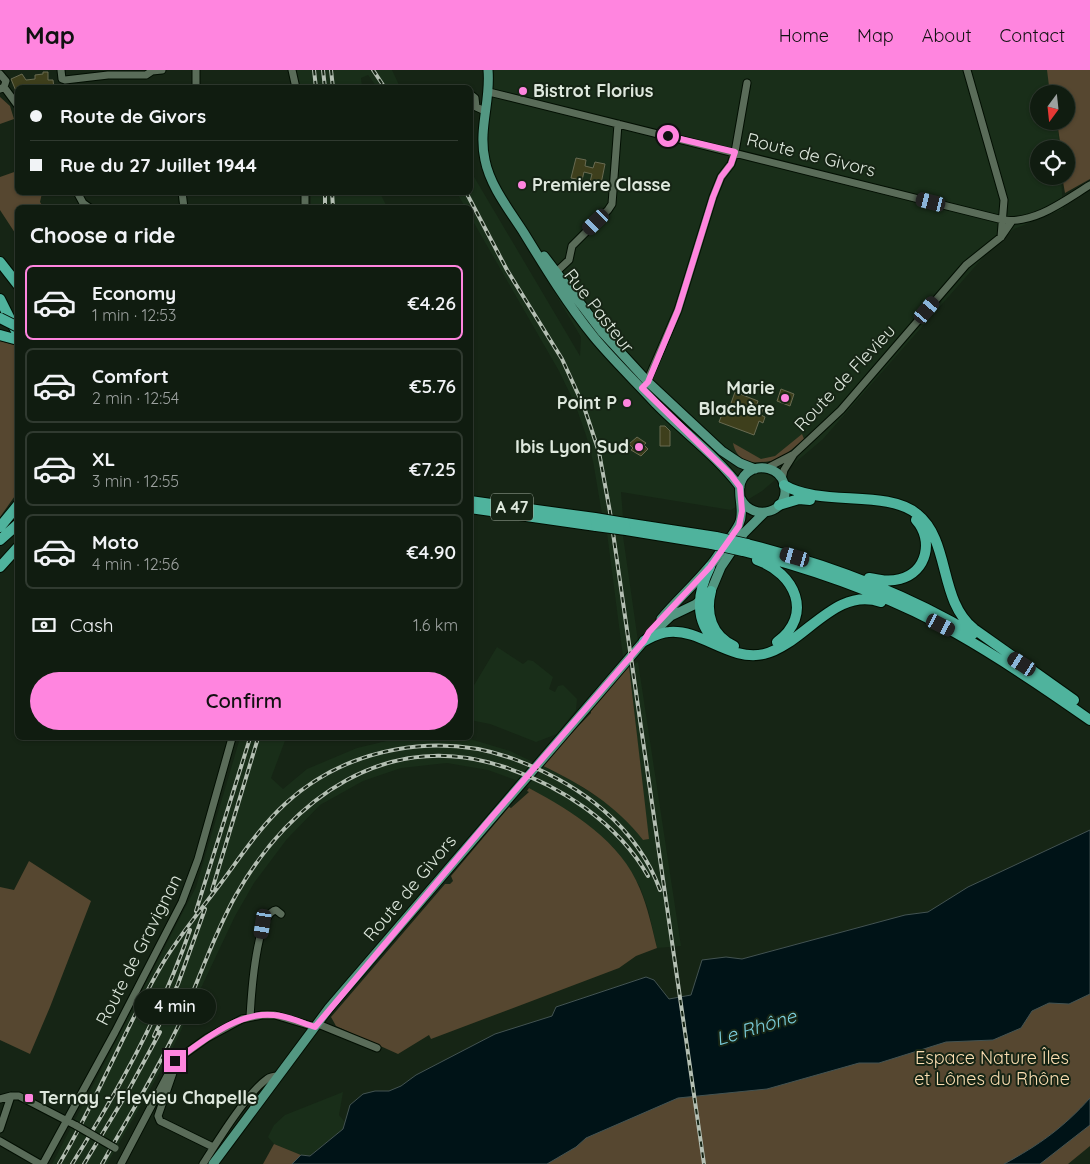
<!DOCTYPE html>
<html lang="en">
<head>
<meta charset="utf-8">
<style>
	body { margin:0; font-family:Quicksand,sans-serif; background:#192519; color:#f1f3f6; height:100vh; display:flex; flex-direction:column; font-size:19px; white-space:nowrap }
	* { box-sizing:border-box; margin:0 }
	p { font-size:16px; color:#9ca19f }
	.icon { flex:none; width:28px; height:28px; fill:none; stroke:currentColor; stroke-width:2; stroke-linecap:round; stroke-linejoin:round }
	.map { position:relative; flex:1; overflow:hidden }
	.side { position:absolute; left:15px; top:135px; width:458px; height:535px; display:flex; flex-direction:column; background:#101c10; border-radius:8px; box-shadow:0 1px 4px #0004,0 0 0 1px #303a30 }
	.side>* { flex:none }
	.banner { position:absolute; left:15px; top:15px; width:458px; height:110px; border-radius:8px; box-shadow:0 1px 4px #0004,0 0 0 1px #303a30; display:grid; align-content:center; height:110px; padding:0 15px; background:#101c10 }
	.needle { width:32px; rotate:195deg }
	.buttons { position:absolute; left:1030px; top:15px; display:grid; gap:10px }
	.buttons a { display:grid; place-items:center; width:45px; height:45px; border-radius:50%; background:#101c10; box-shadow:0 1px 4px #0004,0 0 0 1px #303a30; font-size:25px }
	.end { position:absolute; width:22px; height:22px; margin:-11px; border:6px solid #ff85df; background:#111; box-shadow:0 0 0 2px #111 }
	.from { border-radius:50% }
	.bubble { position:absolute; height:35px; border-radius:18px; background:#101c10; box-shadow:0 1px 4px #0004,0 0 0 1px #303a30; font-size:16px; font-weight:600; line-height:35px; text-align:center }
	.car { position:absolute; width:15px; height:30px; margin:-15px -8px; border-radius:6px; box-shadow:0 0 4px 1px #0007; background:linear-gradient(#222 24%,#8ab4d8 0 40%,#222 0 76%,#8ab4d8 0 86%,#222 0) }
	.banner b { display:flex; align-items:center; gap:18px; height:48px; font-size:19px }
	.banner b+b { border-top:1px solid #303a30 }
	.banner i { width:12px; height:12px; background:#f1f3f6 }
	ul { padding:0; list-style:none }
	li { display:flex; align-items:center; gap:15px; height:75px; margin:0 10px 8px; padding:0 5px; border:2px solid #303a30; border-radius:8px }
	li div { flex:1 }
	li b { display:block; font-size:19px }
	li em { font-style:normal; font-weight:600 }
	li.current { border-color:#ff85df }
	li>.icon { width:45px; height:45px; stroke-width:1.5 }
	h2 { padding:0 15px; font-size:22px; line-height:60px }
	.pay { display:flex; align-items:center; gap:12px; height:55px; padding:0 15px; font-size:19px }
	.pay p { margin-inline-start:auto }
	.button { display:flex; gap:10px; margin-top:auto; padding:10px 15px }
	.button a { flex:1; height:58px; border-radius:30px; background:#ff85df; color:#111; font-size:20px; font-weight:600; line-height:58px; text-align:center }
	header { display:flex; align-items:center; gap:30px; box-sizing:border-box; height:70px; padding:0 25px; background:#ff85df; color:#111 }
	header strong { font-size:24px }
	nav { display:flex; gap:28px; margin-inline-start:auto; font-size:18px }
	.map>svg:first-child { display:block }
	.built { fill:#192e19 }
	.green { fill:#564730 }
	.water { fill:#001317; stroke:#435352 }
	.building { fill:#3e3f1c; stroke:#686a51 }
	.lines { fill:none; stroke-linecap:round; stroke-linejoin:round }
	.minor-casing { stroke:#020e02; stroke-width:9 }
	.major-casing { stroke:#020e02; stroke-width:11 }
	.highway-casing { stroke:#020e02; stroke-width:12 }
	.minor { stroke:#5a6c59; stroke-width:7 }
	.major { stroke:#539782; stroke-width:9 }
	.highway { stroke:#4fb39d; stroke-width:10 }
	.rail-casing { stroke:#b4bfb3; stroke-width:4 }
	.rail { stroke:#162515; stroke-width:2; stroke-dasharray:5.5; stroke-linecap:butt }
	.minor-bridge-casing { stroke:#020e02; stroke-width:9; stroke-linecap:butt }
	.highway-bridge-casing { stroke:#020e02; stroke-width:12; stroke-linecap:butt }
	.minor-bridge { stroke:#5a6c59; stroke-width:7 }
	.highway-bridge { stroke:#4fb39d; stroke-width:10 }
	.route { stroke:#ff85df; stroke-width:6 }
	.poi-dot { fill:#ff85df; stroke:#162515; stroke-width:2 }
	.labels { text-anchor:middle; stroke-width:4; stroke-linejoin:round; paint-order:stroke }
	.shield { fill:#162515; stroke:#a2aea1; stroke-width:1 }
	.shield-label { font-size:16px; font-weight:bold; fill:#dee8dd }
	.poi-label { font-size:18px; font-weight:bold; fill:#dee8dd; stroke:#162515; text-anchor:start }
	.street-label { font-size:18px; fill:#dee8dd; stroke:#162515 }
	.park-label { font-size:18px; fill:#fcdeb2; stroke:#162515 }
	.water-label { font-size:19px; font-style:italic; fill:#7bcddb; stroke:#162515 }
</style>
</head>
<body>
<header>
<strong>Map</strong>
<nav><a>Home</a><a>Map</a><a>About</a><a>Contact</a></nav>
</header>
<div class="map">
<svg width="1090" height="1094" viewBox="0 0 1090 1094">
	<rect width="100%" height="100%" fill="#162515"/>
	<path class="built" d="M295 0H392L400 17H377L368 5 361 8 362 17H299Z
		M491 0H1053L1055 24H1039V51H1057L1060 79H1039V106H1061L1063 139 1014 159 987 183 823 369 762 421 731 440 621 422 623 447 602 444 593 391 586 365 575 334 559 301 470 146V138L465 137 457 123 470 122V100L580 286 581 267 490 115 481 80 492 27Z
		M311 123H380L387 137H311Z
		M607 463 623 466 638 571 623 587Z
		M497 577 523 594 528 590 533 591 553 607 549 619 555 622 558 616 563 615 577 629 576 640 557 664 536 672 490 654 470 650V622Z
		M638 592 681 876 657 878 648 839 640 817 613 777 572 744 524 715 541 695 571 710 602 730 628 750 643 770 648 769 629 596Z
		M240 668H286L271 708 283 719 307 699 357 678 395 669H470L510 681 533 692 518 711 488 700 447 693 401 698 363 711 320 735 287 769 254 813 235 846 167 990 107 1094H52L196 817Z
		M343 1022 339 1045 344 1051 343 1059 309 1086 301 1085 274 1074 268 1067 274 1055 285 1045Z"/>
	<path class="green" d="M1047 0H1090V109L1065 123 1062 106H1066V79H1061L1057 51H1066V24H1050Z
		M0 27 10 36 14 49 0 54Z
		M17 101 18 122 42 123 40 132 43 137 18 138 17 166 0 140V107Z
		M0 271 15 275 18 282 17 423 0 447Z
		M802 364 804 369 778 391 771 393 770 391C753 394 737 393 733 373L761 389 775 386Z
		M629 596 649 769 643 770C616 735 581 714 541 695L591 643V641Z
		M529 718C572 741 621 771 640 819 648 838 652 858 657 878L636 886 619 898 431 969 429 965 398 984 336 956 331 947 445 814H450L453 811 451 806 509 737 511 738 529 722 527 721Z
		M29 791 91 831 50 937 30 984 0 970V817L14 820Z
		M1090 845V1076L1068 1094H407Z
		M274 1074 301 1085 292 1094H263Z"/>
	<path class="water" d="M1090 760V924L1069 934 1049 933 1032 941 1021 958 993 970 946 972 879 993H859L767 1019 678 1028 586 1068 576 1077 547 1094H292L301 1085 310 1086 343 1059 350 1035 363 1024 375 1021H389L401 1016 416 1005 495 964 552 946 556 937 646 907 654 910 669 929 691 925 702 890 726 887 742 889 905 845 928 842 968 817Z
		M1090 1028V1055L1040 1094H1004C1039 1075 1063 1058 1090 1028Z"/>
	<path class="building" d="M43 2H48V10H53L54 18H18V26L11 9 22 4 26 10 35 9V5L43 4Z
		M576 88 586 90 585 96 593 98 595 92 605 94 601 114 590 112 592 104 584 102 582 110 571 108Z
		M781 319 794 324 790 336 777 331Z
		M735 322 758 331 757 334 764 336 761 345 765 347 763 353 759 351 754 365 719 352 726 334 730 336Z
		M660 356H665L670 361V376H660Z
		M637 367 646 373 644 375 648 379 641 386 631 380 633 378 629 374Z"/>
	<g class="lines">
		<g class="minor-casing">
			<path id="minor" d="M61 0 62 9 65 10 108 5H146L152 1 162 0
				M196 0V18
				M292 0 296 18
				M967 0 1004 130 1001 167
				M0 4 6 11 4 17 0 19
				M4 17 18 36
				M489 22 1003 150C1035 154 1064 131 1090 115
				M470 24 475 28 476 37 485 41
				M77 122 83 133 90 138
				M182 122 184 138
				M305 138V122
				M553 205 569 190 572 176 608 140 612 134 618 54
				M646 314 678 240 713 127 721 107 731 94 735 82 747 13
				M767 398 794 384
				M782 409 784 400 794 384 841 340 966 195 1001 167 1012 151
				M250 947C251 929 256 843 276 840L281 844
				M318 954 377 978
				M176 994 158 1046 160 1051 213 1077
				M0 1029 11 1026H19L77 1056
				M0 1059 11 1026
				M0 1071 40 1094
				M43 1094 115 962 182 832 198 789 232 668
				M121 1094 175 991 207 968 242 949 262 945H275L315 957
				M203 1094C217 1072 247 1023 267 1009 271 1006 274 1006 278 1006"/>
		</g>
		<g class="major-casing">
			<path id="major" d="M488 0C491 31 478 59 485 90 490 116 510 141 524 163 546 199 568 235 594 267 613 290 636 312 656 334 683 362 716 385 740 417
				M544 186 602 262 648 312 722 381 740 393 755 399
				M661 549C676 531 693 516 708 498 714 492 719 484 724 476 729 469 735 462 739 454 747 438 731 417 747 403 759 393 780 398 784 414 792 442 753 453 741 429
				M213 1094 329 938 644 571 671 546 696 534 711 521 721 497 744 463 764 443"/>
		</g>
		<g class="highway-casing">
			<path id="highway" d="M0 192 18 215
				M0 229 18 265
				M0 265 18 270
				M784 415C820 437 887 419 917 444 951 471 938 530 974 559L1074 630
				M470 431 595 448
				M779 435 799 429 810 430
				M470 438 596 456
				M625 453 716 467
				M0 457 18 435
				M626 460 712 474
				M0 470 18 454
				M747 474C826 494 903 522 973 564
				M743 481C817 500 889 525 956 563 1002 589 1046 619 1090 650
				M757 490C795 503 814 545 777 572
				M0 497 18 477
				M710 497C697 523 694 551 716 572
				M869 508C879 510 889 512 900 509 927 502 934 470 916 450
				M711 521C705 544 712 566 734 576
				M644 571C652 567 660 562 669 562 702 559 730 592 764 584 805 574 834 516 881 532"/>
		</g>
		<use href="#minor" class="minor"/>
		<use href="#major" class="major"/>
		<use href="#highway" class="highway"/>
		<g class="rail-casing">
			<path id="rail" d="M314 0 316 18
				M323 0 325 18
				M331 0 333 18
				M373 0 385 18
				M325 122V138
				M332 122 333 138
				M466 122 507 200 562 289 584 337 599 382 610 442 704 1094
				M212 820 258 668
				M196 841 250 668
				M154 966 178 914 205 839
				M59 1094C97 1031 123 962 160 898 177 868 200 841 221 813 241 786 260 757 285 734 347 677 440 660 519 691 580 715 637 756 660 820
				M72 1094C119 1019 161 944 190 860
				M84 1094 127 1023 160 962
				M102 1094C129 1046 159 998 182 948 200 907 214 864 236 825 291 728 387 659 501 696 559 714 618 753 648 806"/>
		</g>
		<use href="#rail" class="rail"/>
		<g class="minor-bridge-casing">
			<path id="minor-bridge" d="M77 1056 115 1078"/>
		</g>
		<g class="highway-bridge-casing">
			<path id="highway-bridge" d="M0 248 18 257
				M595 448 625 453
				M596 456 626 460
				M716 467 747 474
				M712 474 743 481"/>
		</g>
		<use href="#minor-bridge" class="minor-bridge"/>
		<use href="#highway-bridge" class="highway-bridge"/>
	</g>
	<g class="lines">
		<path class="route" d="M175 991C203 971 238 941 274 945 288 946 302 953 315 957L491 748 644 571 649 562 710 497 739 456 742 441 740 417 731 405 642 318 648 312 678 240 713 127 721 107 731 94 735 82 668 66"/>
	</g>
	<g class="poi-dot">
		<circle cx="523" cy="21" r="5"/>
		<circle cx="522" cy="115" r="5"/>
		<circle cx="785" cy="328" r="5"/>
		<circle cx="627" cy="333" r="5"/>
		<circle cx="639" cy="377" r="5"/>
		<rect x="24" y="1023" width="10" height="10" rx="2.5"/>
	</g>
	<g class="labels">
		<rect class="shield" x="491" y="423.5" width="42" height="27" rx="4"/>
		<g class="shield-label">
			<text x="512" y="443">A 47</text>
		</g>
		<g class="poi-label">
			<text x="533" y="27">Bistrot Florius</text>
			<text x="532" y="121">Premiere Classe</text>
			<text x="775" y="324" text-anchor="end">Marie<tspan x="775" dy="21">Blachère</tspan></text>
			<text x="617" y="339" text-anchor="end">Point P</text>
			<text x="629" y="383" text-anchor="end">Ibis Lyon Sud</text>
			<text x="39" y="1034">Ternay - Flevieu Chapelle</text>
		</g>
		<g class="street-label">
			<text transform="translate(811 85) rotate(14)" y="6">Route de Givors</text>
			<text transform="translate(599 241) rotate(52)" y="6">Rue Pasteur</text>
			<text transform="translate(845 308) rotate(-47)" y="6">Route de Flevieu</text>
			<text transform="translate(410 818) rotate(-50)" y="6">Route de Givors</text>
			<text transform="translate(139 880) rotate(-63)" y="6">Route de Gravignan</text>
		</g>
		<g class="park-label">
			<text x="992" y="994">Espace Nature Îles<tspan x="992" dy="21">et Lônes du Rhône</tspan></text>
		</g>
		<g class="water-label">
			<text transform="translate(756 957) rotate(-17)" y="7">Le Rhône</text>
		</g>
	</g>
</svg>
<div class="buttons">
<a><svg class="needle" viewBox="-14 -14 28 28"><path d="M0-13l5 13h-10z" fill="#e53935"/><path d="M0 13l5-13h-10z" fill="#9ca19f"/></svg></a>
<a><svg class="icon" aria-label="locate" viewBox="0 0 24 24"><circle cx="12" cy="12" r="6"/><path d="M12 2v4M12 18v4M2 12h4M18 12h4"/></svg></a>
</div>
<i class="end from" style="left:668px;top:66px"></i>
<i class="end" style="left:175px;top:991px"></i>
<div class="bubble" style="left:134px;top:919px;width:82px">4 min</div>
<i class="car" style="left:931px;top:132px;rotate:284deg"></i>
<i class="car" style="left:596px;top:152px;rotate:226deg"></i>
<i class="car" style="left:927px;top:240px;rotate:40deg"></i>
<i class="car" style="left:795px;top:487px;rotate:286deg"></i>
<i class="car" style="left:941px;top:555px;rotate:117deg"></i>
<i class="car" style="left:1022px;top:594px;rotate:303deg"></i>
<i class="car" style="left:263px;top:854px;rotate:189deg"></i>
<div class="banner">
<b><i class="from"></i>Route de Givors</b>
<b><i></i>Rue du 27 Juillet 1944</b>
</div>
<section class="side">
<h2>Choose a ride</h2>
<ul>
<li class="current"><svg class="icon" aria-label="car" viewBox="0 0 24 24"><path d="M5 17H2v-5l4-1 3-4h7l3 4 3 1v5h-3M9 17h6M6 11h13"/><circle cx="7" cy="17" r="2"/><circle cx="17" cy="17" r="2"/></svg><div><b>Economy</b><p>1 min · 12:53</p></div><em>€4.26</em></li>
<li><svg class="icon" aria-label="car" viewBox="0 0 24 24"><path d="M5 17H2v-5l4-1 3-4h7l3 4 3 1v5h-3M9 17h6M6 11h13"/><circle cx="7" cy="17" r="2"/><circle cx="17" cy="17" r="2"/></svg><div><b>Comfort</b><p>2 min · 12:54</p></div><em>€5.76</em></li>
<li><svg class="icon" aria-label="car" viewBox="0 0 24 24"><path d="M5 17H2v-5l4-1 3-4h7l3 4 3 1v5h-3M9 17h6M6 11h13"/><circle cx="7" cy="17" r="2"/><circle cx="17" cy="17" r="2"/></svg><div><b>XL</b><p>3 min · 12:55</p></div><em>€7.25</em></li>
<li><svg class="icon" aria-label="car" viewBox="0 0 24 24"><path d="M5 17H2v-5l4-1 3-4h7l3 4 3 1v5h-3M9 17h6M6 11h13"/><circle cx="7" cy="17" r="2"/><circle cx="17" cy="17" r="2"/></svg><div><b>Moto</b><p>4 min · 12:56</p></div><em>€4.90</em></li>
</ul>
<div class="pay"><svg class="icon" aria-label="cash" viewBox="0 0 24 24"><path d="M3 7h18v10H3z"/><circle cx="12" cy="12" r="2"/></svg>Cash<p>1.6 km</p></div>
<div class="button"><a>Confirm</a></div>
</section>
</div>
</body>
</html>
